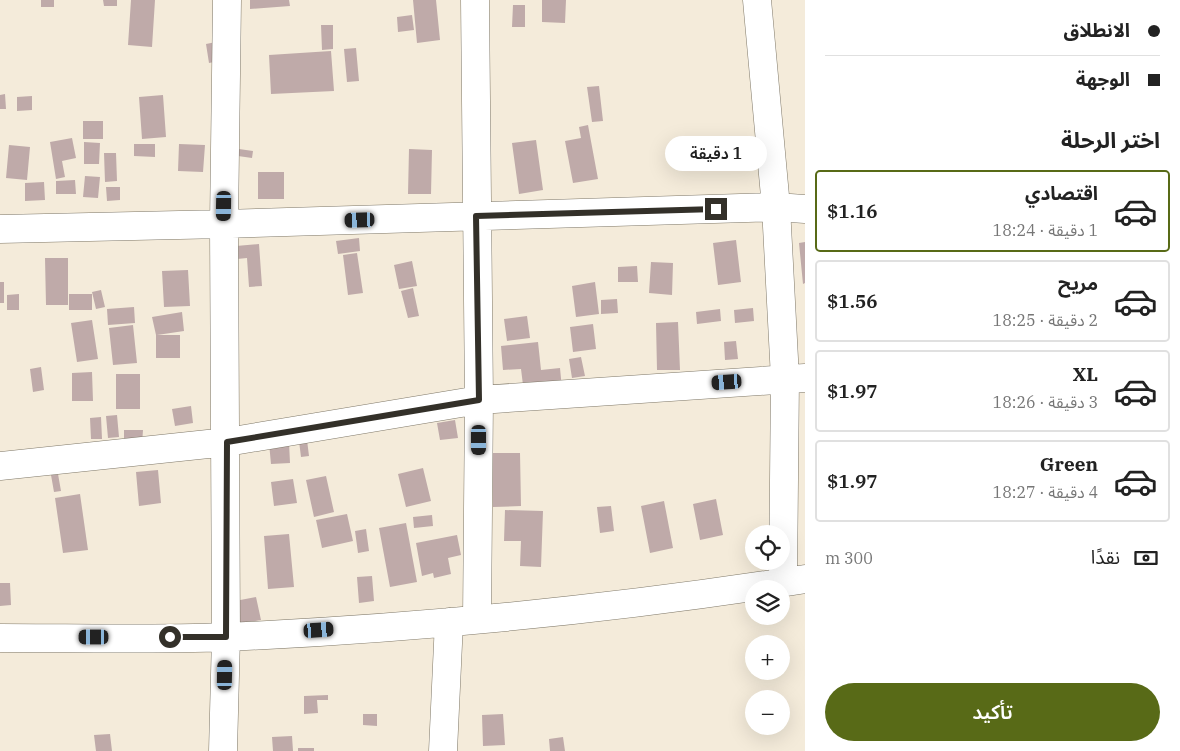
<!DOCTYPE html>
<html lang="ar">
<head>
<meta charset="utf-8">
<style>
	body { margin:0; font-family:"IBM Plex Serif","Noto Sans Arabic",serif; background:#f6f6f6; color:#222; direction:rtl; height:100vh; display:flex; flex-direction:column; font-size:19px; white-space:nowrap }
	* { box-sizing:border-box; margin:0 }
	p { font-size:16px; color:#767676 }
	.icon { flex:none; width:28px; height:28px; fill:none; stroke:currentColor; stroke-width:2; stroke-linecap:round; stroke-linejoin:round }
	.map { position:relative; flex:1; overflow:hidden; direction:ltr }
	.details { display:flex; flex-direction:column; background:#fff; width:375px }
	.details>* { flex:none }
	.hud { display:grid; align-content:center; height:110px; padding:0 20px; background:#fff }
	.tools { position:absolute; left:745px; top:525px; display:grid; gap:10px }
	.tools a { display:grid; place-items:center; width:45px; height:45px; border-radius:50%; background:#fff; box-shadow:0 5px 20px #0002; font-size:25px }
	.end { position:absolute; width:22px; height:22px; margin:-11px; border:6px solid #333029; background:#fff; box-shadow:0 0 0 2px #fff }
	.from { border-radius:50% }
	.bubble { position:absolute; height:35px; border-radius:18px; background:#fff; box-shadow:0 5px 20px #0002; font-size:16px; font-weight:600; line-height:35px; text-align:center; direction:rtl }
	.car { position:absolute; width:15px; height:30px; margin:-15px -8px; border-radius:6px; box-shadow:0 0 4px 1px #0007; background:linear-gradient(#222 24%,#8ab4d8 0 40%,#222 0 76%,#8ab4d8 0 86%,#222 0) }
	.hud b { display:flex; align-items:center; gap:18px; height:48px; font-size:19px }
	.hud b+b { border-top:1px solid #e0e0e0 }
	.hud i { width:12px; height:12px; background:#222 }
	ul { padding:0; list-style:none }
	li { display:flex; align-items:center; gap:15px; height:82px; margin:0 10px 8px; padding:0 10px; border:2px solid #e0e0e0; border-radius:5px }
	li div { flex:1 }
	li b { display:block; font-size:19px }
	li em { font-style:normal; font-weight:600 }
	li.selected { border-color:#586a17 }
	li>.icon { width:45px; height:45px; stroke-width:1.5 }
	h2 { padding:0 20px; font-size:22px; line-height:60px }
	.pay { display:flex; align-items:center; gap:12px; height:55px; padding:0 20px; font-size:19px }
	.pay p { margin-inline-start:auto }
	.button { display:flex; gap:10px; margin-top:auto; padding:10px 20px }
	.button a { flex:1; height:58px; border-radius:30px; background:#586a17; color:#fff; font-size:20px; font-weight:600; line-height:58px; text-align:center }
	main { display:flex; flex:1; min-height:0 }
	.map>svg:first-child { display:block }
	.building { fill:#bfaaa9 }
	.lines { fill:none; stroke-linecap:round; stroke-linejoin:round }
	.minor-casing { stroke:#7f7868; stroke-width:29 }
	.minor { stroke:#fff; stroke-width:28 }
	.route { stroke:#333029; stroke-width:6 }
</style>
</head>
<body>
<main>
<section class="details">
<div class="hud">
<b><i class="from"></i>الانطلاق</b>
<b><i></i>الوجهة</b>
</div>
<h2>اختر الرحلة</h2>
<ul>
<li class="selected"><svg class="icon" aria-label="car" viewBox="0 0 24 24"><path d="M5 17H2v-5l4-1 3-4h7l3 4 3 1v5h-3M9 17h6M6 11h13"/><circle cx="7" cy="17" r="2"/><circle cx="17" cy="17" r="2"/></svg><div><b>اقتصادي</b><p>1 دقيقة · 18:24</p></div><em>$1.16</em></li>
<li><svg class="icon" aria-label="car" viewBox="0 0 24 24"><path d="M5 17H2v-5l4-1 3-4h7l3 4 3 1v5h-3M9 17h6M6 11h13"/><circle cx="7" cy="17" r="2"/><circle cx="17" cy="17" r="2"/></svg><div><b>مريح</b><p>2 دقيقة · 18:25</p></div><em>$1.56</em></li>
<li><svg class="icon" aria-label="car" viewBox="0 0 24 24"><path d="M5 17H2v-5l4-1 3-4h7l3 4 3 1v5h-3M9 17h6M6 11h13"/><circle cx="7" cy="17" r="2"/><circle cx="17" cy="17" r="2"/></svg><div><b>XL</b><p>3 دقيقة · 18:26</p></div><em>$1.97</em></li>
<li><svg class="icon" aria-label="car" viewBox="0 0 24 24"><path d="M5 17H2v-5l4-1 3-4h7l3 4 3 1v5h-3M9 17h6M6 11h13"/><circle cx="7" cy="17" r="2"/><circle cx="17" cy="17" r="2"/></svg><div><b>Green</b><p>4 دقيقة · 18:27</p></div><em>$1.97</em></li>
</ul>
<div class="pay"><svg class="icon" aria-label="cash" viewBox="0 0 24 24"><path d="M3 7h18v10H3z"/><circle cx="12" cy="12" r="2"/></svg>نقدًا<p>300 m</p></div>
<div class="button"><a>تأكيد</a></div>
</section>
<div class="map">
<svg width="805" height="751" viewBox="0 0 805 751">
	<rect width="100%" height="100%" fill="#f4ebda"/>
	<path class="building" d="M41 0H54V7H41Z
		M103 0H117V6H104Z
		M131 0H155L152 47 128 45Z
		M250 0H289L290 6 250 9Z
		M413 0H436L440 40 417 43Z
		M542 0H566L565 23 542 22Z
		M513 5H525V27H512Z
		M412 15 414 30 398 32 397 17Z
		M321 25H333V49L322 50Z
		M216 42 219 61 209 63 206 44Z
		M356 48 359 81 347 82 344 49Z
		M331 51 334 91 271 94 269 55Z
		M599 86 603 121 592 122 587 87Z
		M5 94 6 109H0V95Z
		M163 95 166 137 142 139 139 97Z
		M32 96V110L17 111V97Z
		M83 121H103V139H83Z
		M588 125 598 179 573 183 565 141 581 138 579 127Z
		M72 138 76 158 62 161 65 177 56 179 50 142Z
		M536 140 543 190 519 194 512 143Z
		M84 142 100 143 99 164H84Z
		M134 144H155V157L134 156Z
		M179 144 205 145 203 172 178 171Z
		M9 145 30 147 27 180 6 178Z
		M239 149 253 151 252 158 238 156Z
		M409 149 432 150 431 194H408Z
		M104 153H116L117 181 105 182Z
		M258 172H284V199H258Z
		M85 176 100 177 98 198 83 197Z
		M75 180 76 194H56V181Z
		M44 182 45 200 25 201V183Z
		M106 187H120V200L107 201Z
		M359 238 360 251 338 254 336 241Z
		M736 240 741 282 718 285 713 243Z
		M805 242V283L803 284 799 243Z
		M259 244 262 286 249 287 247 258 237 259 236 246Z
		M357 253 363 293 348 295 343 255Z
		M45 258H68V305H46Z
		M412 261 417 286 399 289 394 265Z
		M651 262 673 263 672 295 649 293Z
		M637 266 638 282H618V267Z
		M188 270 190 306 164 307 162 271Z
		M0 282H4V303H0Z
		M595 282 599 314 576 317 572 286Z
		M413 288 419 316 408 318 401 291Z
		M101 290 105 307 96 309 92 292Z
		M19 294V310H7V295Z
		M69 294H92V310H69Z
		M617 299 618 313 601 314V300Z
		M134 307 135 323 108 325 107 309Z
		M753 308 754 321 735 323 734 310Z
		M720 309 721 321 697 324 696 312Z
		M182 312 184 331 157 335H180V358H156V335L152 317Z
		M527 316 530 338 507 341 504 319Z
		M92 320 98 359 77 362 71 323Z
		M678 322 680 370H657L656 323Z
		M593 324 596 349 573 352 570 327Z
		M133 325 137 363 113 365 109 328Z
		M736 341 738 359 725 360 724 342Z
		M538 342 541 370 560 368 562 389 524 393 521 369 503 370 501 346Z
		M581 357 585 376 572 378 569 359Z
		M41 367 44 390 33 392 30 369Z
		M92 372 93 401H72V373Z
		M116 374H140V409H116Z
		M191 406 193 423 175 426 172 409Z
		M117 415 119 437 108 438 106 416Z
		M101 417 102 439H91L90 418Z
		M455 420 458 438 440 440 437 423Z
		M124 430H143L142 444H124Z
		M307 440 309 456 301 457 299 441Z
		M289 442 290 463 271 464 269 443Z
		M492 453H520L521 506 493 507Z
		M423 468 431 501 406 507 398 474Z
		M158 470 161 503 139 506 136 472Z
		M58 474 61 491 54 492 51 475Z
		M326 476 334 512 314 517 306 480Z
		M293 479 297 503 274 506 271 482Z
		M80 494 88 550 63 553 55 498Z
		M716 499 723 535 700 540 693 504Z
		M664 501 673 548 650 553 641 506Z
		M611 506 614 531 600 533 597 507Z
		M505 510 543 511 541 567 520 566 521 541H504Z
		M347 514 353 541 322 548 316 520Z
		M432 515 433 526 414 528 413 517Z
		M406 523 417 582 390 587 379 528Z
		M366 529 369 551 358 553 355 531Z
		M289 534 294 587 268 589 264 536Z
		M457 535 461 555 448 558 451 574 434 578 433 573 422 576 416 543Z
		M372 576 374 601 359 603 357 577Z
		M0 583H10L11 605 0 606Z
		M256 597 261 620 240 624 235 601Z
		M328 695V700H317L318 713 304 714V696Z
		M363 714H377V726L363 725Z
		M503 714 505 745 483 746 482 715Z
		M110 734 112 751H96L94 735Z
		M292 736 293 751H273L272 737Z
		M563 737 565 751H550L549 739Z
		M298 748H314V751H298Z"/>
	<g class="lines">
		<g class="minor-casing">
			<path id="minor" d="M475 0 479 400 477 619
				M757 0 776 207 785 378 783 582
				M0 229 224 224 776 207 805 209
				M0 466 227 442 479 400 805 378
				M0 638C76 638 152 640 227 637 420 628 614 609 805 579
				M223 751 226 637 224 224 227 0
				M443 751 449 622"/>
		</g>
		<use href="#minor" class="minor"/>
	</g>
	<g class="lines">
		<path class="route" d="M170 637H226L227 442 479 400 476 216 716 209"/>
	</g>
</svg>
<div class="tools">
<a><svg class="icon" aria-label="locate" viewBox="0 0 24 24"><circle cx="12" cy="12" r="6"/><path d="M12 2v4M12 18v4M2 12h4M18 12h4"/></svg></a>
<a><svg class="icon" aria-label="layers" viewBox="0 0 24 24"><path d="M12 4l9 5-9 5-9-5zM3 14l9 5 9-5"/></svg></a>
<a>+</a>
<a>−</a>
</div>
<i class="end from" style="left:170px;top:637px"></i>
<i class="end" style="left:716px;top:209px"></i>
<div class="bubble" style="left:665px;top:136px;width:102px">1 دقيقة</div>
<i class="car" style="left:224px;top:206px;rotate:181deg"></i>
<i class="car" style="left:360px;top:220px;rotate:268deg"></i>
<i class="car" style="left:727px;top:382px;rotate:266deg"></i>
<i class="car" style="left:479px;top:440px;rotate:180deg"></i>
<i class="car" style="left:319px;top:630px;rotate:86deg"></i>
<i class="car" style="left:94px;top:637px;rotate:270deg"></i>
<i class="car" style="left:225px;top:675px;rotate:1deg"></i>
</div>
</main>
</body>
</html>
